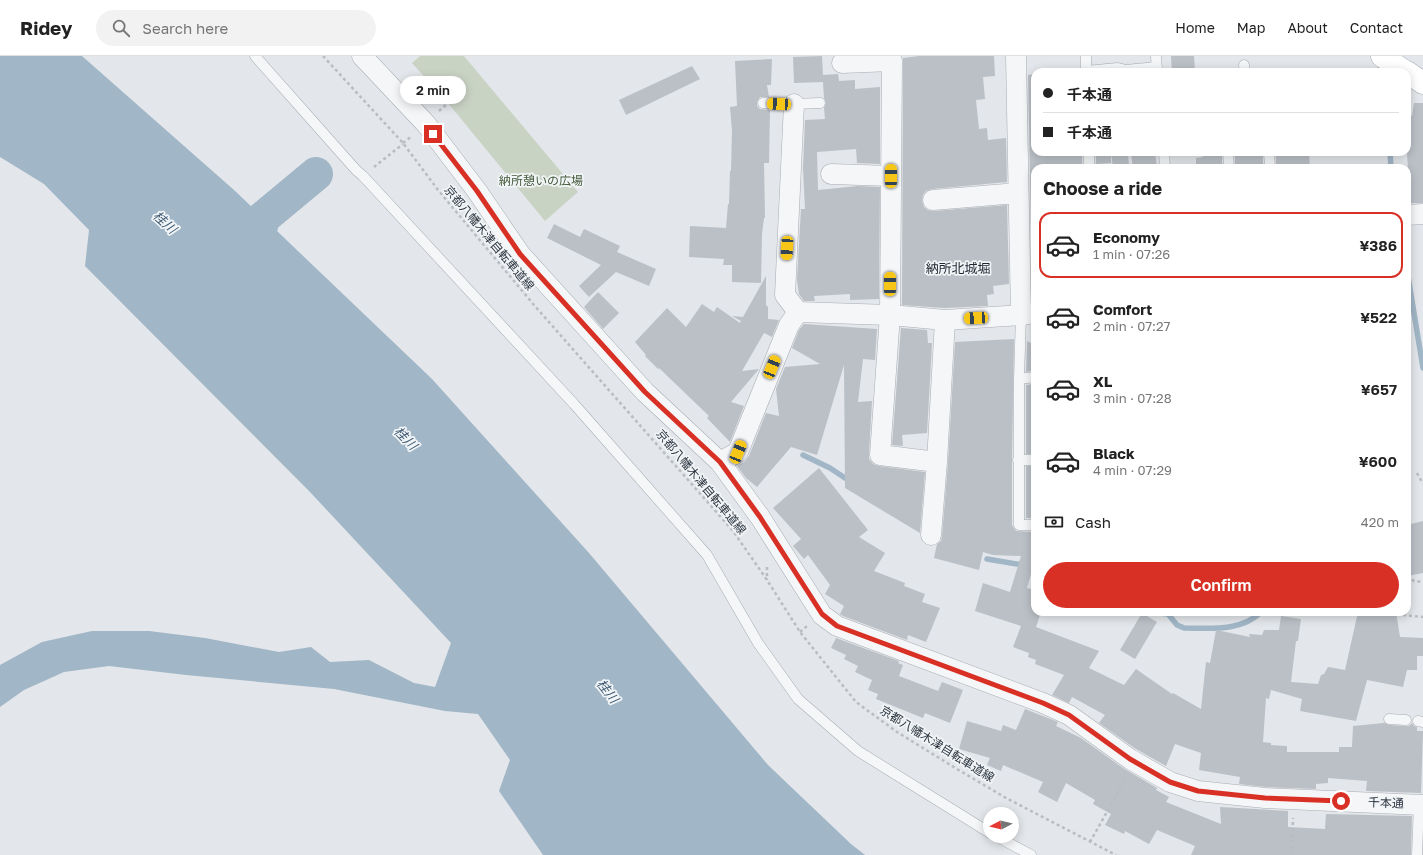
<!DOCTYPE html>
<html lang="en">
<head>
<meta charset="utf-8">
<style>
	body { margin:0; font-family:"Golos Text","Noto Sans JP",sans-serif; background:#f2f2f2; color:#222; height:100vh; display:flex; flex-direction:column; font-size:15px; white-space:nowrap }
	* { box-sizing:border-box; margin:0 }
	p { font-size:13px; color:#767676 }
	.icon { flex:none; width:22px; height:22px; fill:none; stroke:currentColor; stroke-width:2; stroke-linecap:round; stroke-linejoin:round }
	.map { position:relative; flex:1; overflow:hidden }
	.drawer { position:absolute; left:1031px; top:108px; width:380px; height:452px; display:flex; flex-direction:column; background:#fff; border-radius:12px; box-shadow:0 2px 10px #0003 }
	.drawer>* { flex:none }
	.top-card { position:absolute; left:1031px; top:12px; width:380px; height:88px; border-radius:12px; box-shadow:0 2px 10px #0003; display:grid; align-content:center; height:88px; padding:0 12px; background:#fff }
	.needle { width:26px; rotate:263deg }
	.tools { position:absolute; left:983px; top:751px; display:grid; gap:8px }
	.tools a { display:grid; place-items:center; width:36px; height:36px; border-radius:50%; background:#fff; box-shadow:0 2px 10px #0003; font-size:20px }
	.end { position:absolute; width:18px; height:18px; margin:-9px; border:5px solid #d93025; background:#fff; box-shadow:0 0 0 2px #fff }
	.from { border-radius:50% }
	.bubble { position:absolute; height:28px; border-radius:14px; background:#fff; box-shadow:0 2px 10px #0003; font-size:13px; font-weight:600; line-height:28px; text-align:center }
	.car { position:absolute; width:12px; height:24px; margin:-12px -6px; border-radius:5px; box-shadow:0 0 3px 1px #0007; background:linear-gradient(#f5c518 24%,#345 0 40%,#f5c518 0 76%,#345 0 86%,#f5c518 0) }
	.top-card b { display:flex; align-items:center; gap:14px; height:38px; font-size:15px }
	.top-card b+b { border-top:1px solid #e0e0e0 }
	.top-card i { width:10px; height:10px; background:#222 }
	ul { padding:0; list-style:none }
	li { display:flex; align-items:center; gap:12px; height:66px; margin:0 8px 6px; padding:0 4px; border:2px solid transparent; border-radius:12px }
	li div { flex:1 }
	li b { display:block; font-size:15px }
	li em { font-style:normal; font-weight:600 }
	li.on { border-color:#d93025 }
	li>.icon { width:36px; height:36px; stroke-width:1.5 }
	h2 { padding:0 12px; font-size:18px; line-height:48px }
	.pay { display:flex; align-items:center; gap:10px; height:44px; padding:0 12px; font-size:15px }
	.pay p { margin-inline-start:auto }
	.cta { display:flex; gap:8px; margin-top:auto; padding:8px 12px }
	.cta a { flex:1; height:46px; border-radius:24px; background:#d93025; color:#fff; font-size:16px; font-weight:600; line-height:46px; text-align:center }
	header { display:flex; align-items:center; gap:24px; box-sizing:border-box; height:56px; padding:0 20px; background:#fff; border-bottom:1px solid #e0e0e0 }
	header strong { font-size:19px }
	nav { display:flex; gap:22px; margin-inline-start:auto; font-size:14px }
	.search { width:280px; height:36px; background:#f2f2f2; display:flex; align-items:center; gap:10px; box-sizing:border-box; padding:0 14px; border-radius:22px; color:#767676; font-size:15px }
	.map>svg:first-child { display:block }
	.green { fill:#c9d3c4 }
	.water { fill:#a1b6c6 }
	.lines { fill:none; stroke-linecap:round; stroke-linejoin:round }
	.stream { stroke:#a1b6c6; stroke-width:5.5 }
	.river { stroke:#a1b6c6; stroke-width:34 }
	.building { fill:#bac0c6 }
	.lane-casing { stroke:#a8adb4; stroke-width:11 }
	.street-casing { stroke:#a8adb4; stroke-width:21 }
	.primary-casing { stroke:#a3abb4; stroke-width:23 }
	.path { stroke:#b9bcc1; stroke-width:2.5; stroke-dasharray:3 3; stroke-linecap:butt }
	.lane { stroke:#f5f6f8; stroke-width:10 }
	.street { stroke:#f5f6f8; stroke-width:20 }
	.primary { stroke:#fff; stroke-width:22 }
	.route { stroke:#d93025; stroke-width:5 }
	.labels { text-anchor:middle; stroke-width:3.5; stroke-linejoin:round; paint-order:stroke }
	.park-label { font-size:12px; fill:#445b3b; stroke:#f2f5f7 }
	.street-label { font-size:12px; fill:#2c3540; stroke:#f2f5f7 }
	.water-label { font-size:13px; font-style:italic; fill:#3a5771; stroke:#f2f5f7 }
	.neighbourhood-label { font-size:13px; fill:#1e2631; stroke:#f2f5f7 }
</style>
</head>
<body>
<header>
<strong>Ridey</strong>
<div class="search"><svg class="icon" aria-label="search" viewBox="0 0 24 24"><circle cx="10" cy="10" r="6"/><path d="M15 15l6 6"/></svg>Search here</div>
<nav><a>Home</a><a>Map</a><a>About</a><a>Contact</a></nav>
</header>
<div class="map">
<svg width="1423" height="799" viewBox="0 0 1423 799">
	<rect width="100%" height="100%" fill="#e3e6ea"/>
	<path class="green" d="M420 0H464L578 136 545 165 448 47 412 7Z"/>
	<path class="water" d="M0 0H82L234 134 432 323 589 497 768 709 851 788 865 799H543L499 735 510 704 478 658 445 655 334 633 186 619 109 610 64 616 24 634 0 651V609L42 586 92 575H149L205 582 279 596 311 591 330 606 369 604 414 627 435 631 451 587 310 436 85 210 89 174 44 128 0 101Z"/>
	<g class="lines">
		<path class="stream" d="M1380 6 1381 16
			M1390 96 1391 112
			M1407 214 1423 312
			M803 399 830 412 851 426
			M987 503 1035 511
			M1151 556 1168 558 1177 569 1184 572C1210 572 1241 576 1261 556"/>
		<path class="river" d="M252 206 263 162 316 118"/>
	</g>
	<path class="building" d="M822 0 823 19 838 18 839 25 855 24V33L880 31V108L857 107 856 93 817 96 818 134 858 130 880 131 879 243 850 244V238L814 240 815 245H804L799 238 797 224 801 153H805L803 112 805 64 825 63 824 52 826 47 824 42 823 26 794 27 793 1Z
		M919 0H994L995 20 983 21 985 43 976 44 979 73 987 72 988 84 1006 82 1007 126 932 133 926 135 923 139 922 145 924 151 928 154 934 155 1007 149 1009 228 993 230 994 238 987 239 988 250 945 252 902 249 903 2Z
		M1171 0H1194L1195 16H1172Z
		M772 3 771 29H767L769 41H760L757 46V50L760 53 770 54 769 107H764L765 162H764L762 178 761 227 732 226V209H723L724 203 689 201 690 170 726 172 728 148H729L730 115H731L732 75 730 51 737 50 735 5Z
		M692 10 700 23 626 59 619 44Z
		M1035 18V96H1082V110H1081V112H1035V225H1032L1028 19Z
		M1414 47H1423V147H1410L1407 97 1409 79 1407 77V57L1412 60Z
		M1096 96H1111V107L1096 108Z
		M1111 96H1128L1129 110 1113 112Z
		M1147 96H1155L1157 112H1133L1131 98Z
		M1202 96H1220L1221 99H1222V112H1196V102L1203 101Z
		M1247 96H1259V100L1263 99V112H1235V97Z
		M1292 96H1309L1310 112H1276V98Z
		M554 168 580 181 584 173 620 190 617 196 656 213 649 230 616 216 589 241 579 230 601 209 547 182Z
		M766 220V249L768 251V263L779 264 772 281 764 277 742 315 759 313 731 346 744 350 730 386 707 362 709 360 659 312 658 313 645 300 646 299 635 286 667 252 686 271 702 248 714 256 717 251 740 267 741 265 732 260 743 261Z
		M598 236 619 257 603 273 584 251Z
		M804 268 877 273 875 304 863 303 858 346 872 345 869 398V403L873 408 879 410 925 416 920 477 845 432 844 309 817 399 791 391 757 431 746 422 737 410 744 406 749 400 766 357 779 360 776 333 785 311 820 308 792 292 799 274Z
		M901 272 927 274 928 287H932L927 377 902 379 903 390 892 389Z
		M1014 283 1012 404V469L1016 475 1035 476V504L1027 532 1035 534V556H1041L1036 571 1099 595 1089 612 1124 629 1136 613 1172 638 1173 637 1201 653 1206 606 1210 607 1216 574 1250 581 1249 578 1262 579 1264 574H1279L1281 560 1301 563 1298 585H1296L1291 626 1318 628 1321 619 1324 618 1328 611 1345 614 1358 556H1396L1400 581 1423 582V600H1417V614H1407L1403 631 1367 624 1356 665 1300 655 1302 643 1271 634 1269 643 1266 642 1263 686 1271 687V689L1287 690V696H1339V691H1352L1353 670 1384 667 1389 669 1406 670H1409L1412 667 1414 670 1417 671V675H1423L1421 737 1366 735 1367 725 1328 722V727L1316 728V733L1266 731 1239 728 1240 721 1199 714 1201 697 1175 688 1166 710 1136 693 1099 667 1105 659 1072 641 1069 647 1052 639 1064 619 1035 608 1036 604 1028 601 1029 597 1013 591 1021 570 975 555 983 527 1010 536 1021 500 993 499 983 496 979 514 934 502 937 488 941 485 942 480 948 407 955 286Z
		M1027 285 1035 289V314L1026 316Z
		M1034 328 1035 372H1034L1033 398H1026V329Z
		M1026 410H1033V414H1035V462H1026Z
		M819 412 868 474 859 481 885 497 874 515 905 527 904 530 925 538 922 546 940 552 926 586 908 579 907 584 843 560 840 558 844 550 825 538 830 529 808 499 804 503 793 490 801 483 773 452Z
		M1423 465V517L1407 520V469Z
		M1142 557 1157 566 1135 603 1120 594Z
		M836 582 899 605 898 607 903 609 899 620 938 635 942 626 963 634 950 667 925 657 923 662 876 643 878 638 868 634 872 624 855 616 858 610 844 603 846 599 831 592Z
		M1025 653 1058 666 1056 670 1081 682 1123 712 1157 732 1156 734 1169 741 1166 746 1221 768 1220 751 1288 755V771L1325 773 1326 758 1412 760 1411 799H1191L1195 790 1157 774 1149 788 1125 775 1124 778 1105 769 1111 758 1093 748 1095 744 1066 727 1057 746 1038 736 1043 726 1003 709 1001 715 987 709 990 702 959 693 967 665 1001 675 1003 669 1016 674Z"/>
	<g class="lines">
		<g class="lane-casing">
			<path id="lane" d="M255 0 356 114 363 120 574 348 707 499 758 587 798 643 858 695 990 777
				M1156 0 1157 16
				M1244 9 1245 16
				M1086 15 1118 12 1126 14 1157 11
				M1086 16V0
				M763 47 794 48 820 47
				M1089 96V112
				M1164 96 1165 112
				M1228 96 1229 112
				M1269 96 1270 112
				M1021 259 1019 323V469H1035
				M1019 323 1035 321
				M1018 404H1035
				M1389 663 1406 664
				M1418 665 1423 666
				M996 780 1031 799
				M1417 799 1419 748"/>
		</g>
		<g class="street-casing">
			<path id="street" d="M362 0 426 68 477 135 520 198 645 336 720 406 760 461 822 559 837 570 1043 647 1069 659 1130 703 1170 726 1198 735 1265 742 1423 749
				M1016 0 1021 259
				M842 7 892 5 890 259 880 399 937 406
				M794 48 785 239 798 256
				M831 118 891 120
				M933 144 1018 137
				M1407 159 1423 158
				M720 406 738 396 789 269 798 256 890 259 945 264 1021 259 1035 257
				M931 479 937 406 945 264"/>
		</g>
		<g class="primary-casing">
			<path id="primary" d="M1382 0 1406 16
				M1407 16 1423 27"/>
		</g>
		<path class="path" d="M323 0 403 87 438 134 534 249 733 475 767 524 800 576 856 646 897 676 957 713 1006 742 1116 799
			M439 55 448 47
			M403 87 412 80
			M374 111 403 88
			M1417 417 1423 428
			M767 511V524
			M1407 520 1414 525 1423 526
			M1403 559 1423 561
			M800 576 807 570
			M1090 786 1126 722
			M1292 799 1293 762"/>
		<use href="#lane" class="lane"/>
		<use href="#street" class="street"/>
		<use href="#primary" class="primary"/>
	</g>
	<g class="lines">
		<path class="route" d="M433 78 477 135 520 198 645 336 720 406 760 461 822 558 837 570 1043 647 1069 659 1130 703 1170 726 1198 735 1265 742 1341 745"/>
	</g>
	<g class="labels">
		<g class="park-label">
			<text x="541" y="129">納所憩いの広場</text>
		</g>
		<g class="street-label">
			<text transform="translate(489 182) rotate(50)" y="4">京都八幡木津自転車道線</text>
			<text transform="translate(701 426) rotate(50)" y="4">京都八幡木津自転車道線</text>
			<text transform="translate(937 688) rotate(32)" y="4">京都八幡木津自転車道線</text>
			<text transform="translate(1386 747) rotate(2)" y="4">千本通</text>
		</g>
		<g class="water-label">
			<text transform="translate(165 166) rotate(42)" y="5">桂川</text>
			<text transform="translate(406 382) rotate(46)" y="5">桂川</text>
			<text transform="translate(608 635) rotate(52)" y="5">桂川</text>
		</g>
		<g class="neighbourhood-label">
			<text x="958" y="217">納所北城堀</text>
		</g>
	</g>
</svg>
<div class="tools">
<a><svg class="needle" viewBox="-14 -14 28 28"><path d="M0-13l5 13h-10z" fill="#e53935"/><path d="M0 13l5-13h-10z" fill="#767676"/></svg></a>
</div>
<i class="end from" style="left:1341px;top:745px"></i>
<i class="end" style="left:433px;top:78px"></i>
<div class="bubble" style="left:400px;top:20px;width:66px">2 min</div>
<i class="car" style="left:779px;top:48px;rotate:273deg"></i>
<i class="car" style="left:891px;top:120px;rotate:0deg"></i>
<i class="car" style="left:787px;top:192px;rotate:183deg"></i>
<i class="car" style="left:890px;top:228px;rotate:0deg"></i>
<i class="car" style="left:976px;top:262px;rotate:267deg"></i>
<i class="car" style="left:772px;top:311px;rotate:22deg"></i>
<i class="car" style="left:738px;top:396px;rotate:22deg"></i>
<div class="top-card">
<b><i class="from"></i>千本通</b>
<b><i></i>千本通</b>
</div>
<section class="drawer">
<h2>Choose a ride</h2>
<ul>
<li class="on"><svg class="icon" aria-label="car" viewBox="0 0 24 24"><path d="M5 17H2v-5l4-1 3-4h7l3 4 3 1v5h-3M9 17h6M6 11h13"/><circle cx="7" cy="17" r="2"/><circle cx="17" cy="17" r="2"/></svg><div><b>Economy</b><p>1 min · 07:26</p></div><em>¥386</em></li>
<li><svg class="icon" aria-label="car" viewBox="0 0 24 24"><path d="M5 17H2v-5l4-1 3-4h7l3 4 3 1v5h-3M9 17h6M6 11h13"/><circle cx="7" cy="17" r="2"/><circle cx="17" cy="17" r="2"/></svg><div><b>Comfort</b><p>2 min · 07:27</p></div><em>¥522</em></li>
<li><svg class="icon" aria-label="car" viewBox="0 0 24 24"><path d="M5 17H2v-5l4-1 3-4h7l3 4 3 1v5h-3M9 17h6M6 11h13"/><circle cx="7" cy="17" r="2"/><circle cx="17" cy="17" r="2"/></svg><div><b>XL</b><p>3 min · 07:28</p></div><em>¥657</em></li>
<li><svg class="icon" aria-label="car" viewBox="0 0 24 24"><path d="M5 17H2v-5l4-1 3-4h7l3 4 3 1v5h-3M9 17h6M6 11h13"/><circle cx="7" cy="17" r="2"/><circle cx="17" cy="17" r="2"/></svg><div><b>Black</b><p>4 min · 07:29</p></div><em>¥600</em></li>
</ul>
<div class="pay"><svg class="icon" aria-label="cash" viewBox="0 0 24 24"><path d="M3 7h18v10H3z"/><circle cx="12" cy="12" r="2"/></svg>Cash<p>420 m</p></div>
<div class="cta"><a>Confirm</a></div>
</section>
</div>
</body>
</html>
